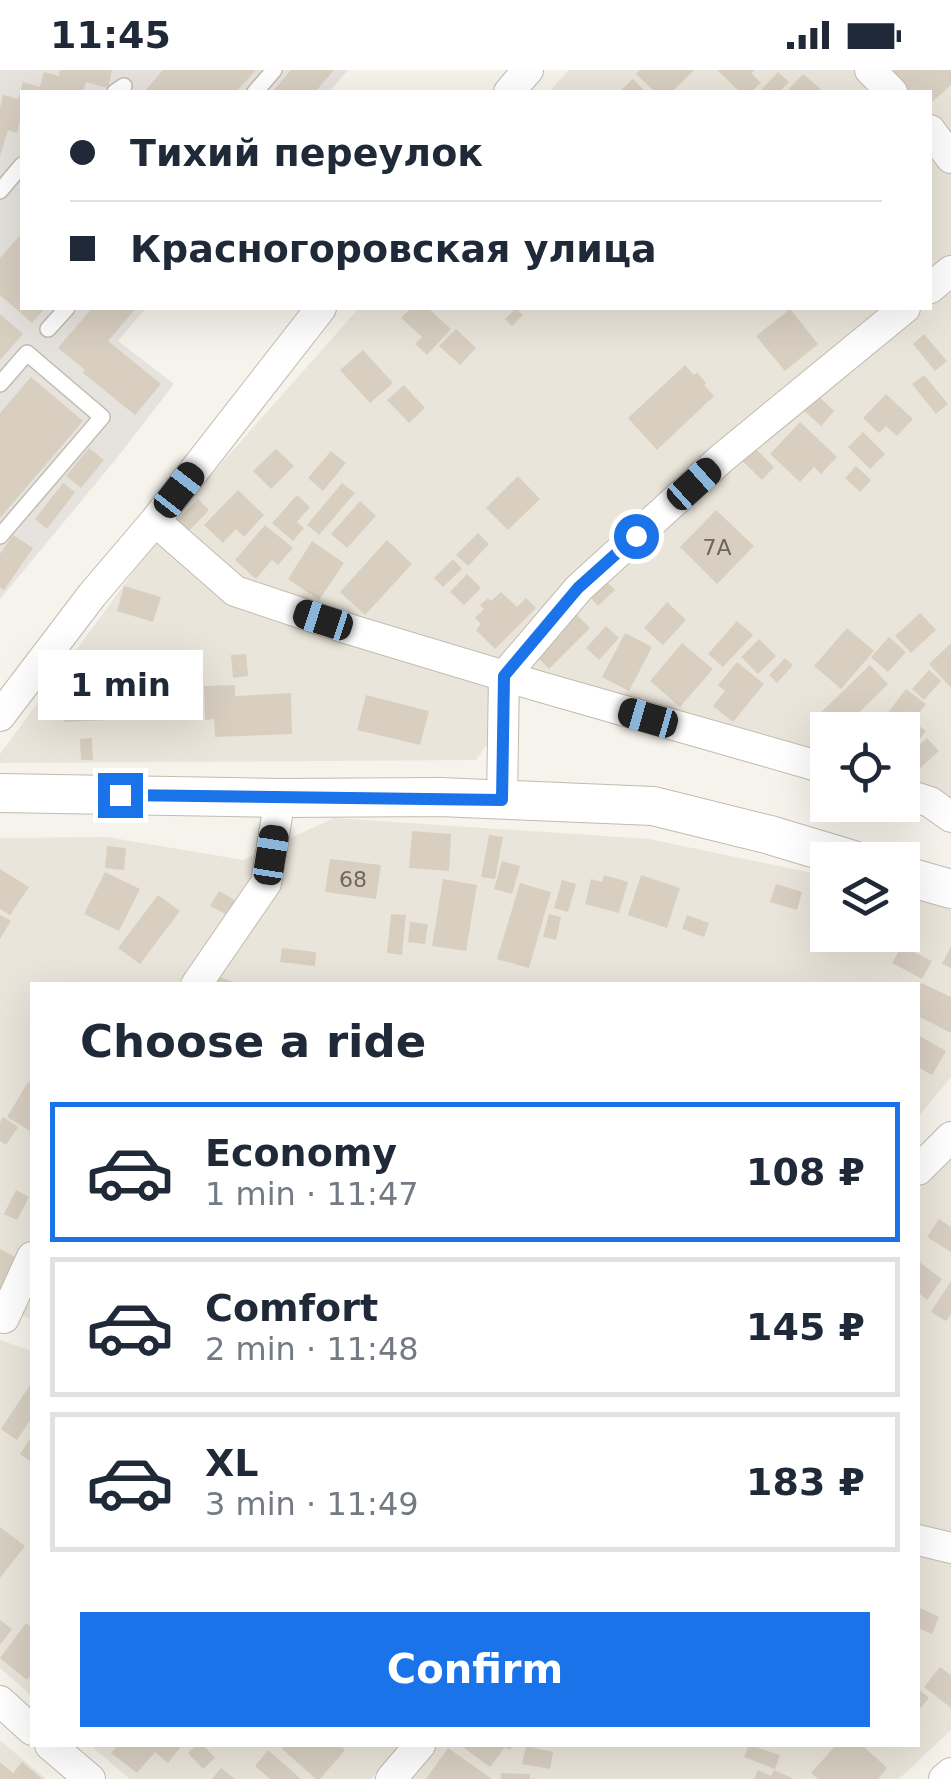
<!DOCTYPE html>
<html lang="en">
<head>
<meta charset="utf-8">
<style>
	body { margin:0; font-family:"DejaVu Sans",sans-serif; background:#f2f2f3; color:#1f2937; height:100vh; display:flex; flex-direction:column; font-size:38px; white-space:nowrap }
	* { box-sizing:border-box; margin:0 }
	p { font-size:32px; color:#747a83 }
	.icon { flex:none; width:55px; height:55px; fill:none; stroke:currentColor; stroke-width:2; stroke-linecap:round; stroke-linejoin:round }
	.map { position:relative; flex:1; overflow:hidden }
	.details { position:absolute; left:30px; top:912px; width:890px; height:765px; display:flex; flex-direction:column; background:#fff; border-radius:0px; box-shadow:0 10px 40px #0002 }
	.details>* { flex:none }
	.banner { position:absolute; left:20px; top:20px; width:912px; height:220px; border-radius:0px; box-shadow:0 10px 40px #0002; display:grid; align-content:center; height:220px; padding:0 50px; background:#fff }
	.controls { position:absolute; left:810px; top:642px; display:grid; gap:20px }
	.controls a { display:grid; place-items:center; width:110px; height:110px; border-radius:0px; background:#fff; box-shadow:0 10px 40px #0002; font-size:50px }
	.end { position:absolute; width:45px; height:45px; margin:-22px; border:12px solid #1a73e8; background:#fff; box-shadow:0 0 0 5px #fff }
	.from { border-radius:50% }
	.bubble { position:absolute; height:70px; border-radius:0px; background:#fff; box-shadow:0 10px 40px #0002; font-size:32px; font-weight:700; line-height:70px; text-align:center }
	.car { position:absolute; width:30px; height:60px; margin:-30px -15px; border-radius:12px; box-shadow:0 0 8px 2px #0007; background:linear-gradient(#222 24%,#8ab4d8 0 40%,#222 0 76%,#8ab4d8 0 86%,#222 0) }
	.banner b { display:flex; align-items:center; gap:35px; height:95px; font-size:38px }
	.banner b+b { border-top:2px solid #e0e1e3 }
	.banner i { width:25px; height:25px; background:#1f2937 }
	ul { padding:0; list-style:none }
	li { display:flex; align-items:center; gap:30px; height:140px; margin:0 20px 15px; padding:0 30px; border:5px solid #e0e1e3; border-radius:0px }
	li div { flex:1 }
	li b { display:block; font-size:38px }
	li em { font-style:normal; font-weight:700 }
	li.current { border-color:#1a73e8 }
	li>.icon { width:90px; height:90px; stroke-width:1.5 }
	h2 { padding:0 50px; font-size:45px; line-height:120px }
	.cta { display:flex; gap:20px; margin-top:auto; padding:20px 50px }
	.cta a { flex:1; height:115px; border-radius:0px; background:#1a73e8; color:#fff; font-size:40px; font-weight:700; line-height:115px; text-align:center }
	.status { display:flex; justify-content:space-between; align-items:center; height:70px; padding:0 50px; background:#fff; direction:ltr }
	.status svg { height:28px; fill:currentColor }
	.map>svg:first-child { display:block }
	.residential { fill:#eae5da }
	.industrial { fill:#e6e2dd }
	.building { fill:#d8cfc1 }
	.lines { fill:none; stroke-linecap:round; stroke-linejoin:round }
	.service-casing { stroke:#c2bbae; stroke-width:18 }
	.minor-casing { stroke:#c2bbae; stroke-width:32 }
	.tertiary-casing { stroke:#c2bbae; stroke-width:40 }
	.service { stroke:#fff; stroke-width:15 }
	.minor { stroke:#fff; stroke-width:30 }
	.tertiary { stroke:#fff; stroke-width:38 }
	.route { stroke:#1a73e8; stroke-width:12 }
	.labels { text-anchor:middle; stroke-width:8; stroke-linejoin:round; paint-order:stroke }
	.number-label { font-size:22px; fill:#6e675b }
</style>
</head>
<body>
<div class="status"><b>11:45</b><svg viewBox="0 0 49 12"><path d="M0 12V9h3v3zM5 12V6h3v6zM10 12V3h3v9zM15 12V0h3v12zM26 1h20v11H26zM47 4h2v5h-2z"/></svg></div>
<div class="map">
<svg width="951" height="1709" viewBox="0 0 951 1709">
	<rect width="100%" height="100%" fill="#f6f3ec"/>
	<path class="residential" d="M569 0H951V732L903 715 902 660H828L827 692 536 604 476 690 0 693V684L173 448 359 238H930V22H549Z
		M334 748 649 769 827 806 828 865H902L903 822 918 825 951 840V1007L918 1047V915H32V1249L0 1239V768L107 767 243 790Z
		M951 1086V1660L899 1709H401L431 1675H918V1121Z
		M0 1270 32 1281V1626L0 1598Z
		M0 1670 46 1709H0Z
		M90 1675H401L371 1709H130Z"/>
	<path class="industrial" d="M0 0H348L329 22H22V238H146L118 271 174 314 116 389 0 529Z"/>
	<path class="building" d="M60 0H112L108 18 86 12 83 22H22V48L21 47 17 63 8 60 0 86V38L3 25 18 29 23 12 40 17 44 2 59 6Z
		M163 0H256L236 22H144Z
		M291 0H334L315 22H272Z
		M640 0H694L672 22H655L636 4Z
		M717 0H755L751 3 761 13 751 22H740Z
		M884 0H951V15L930 34V22H904Z
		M778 2 789 12 779 22H763L761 20Z
		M803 4 824 22H786Z
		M633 9 646 22H619Z
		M22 163V238H45L32 253 0 225V188Z
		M92 238H136L108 271 161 314 135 345 83 303 85 300 58 278Z
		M411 238H428L451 259 427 285 415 274 422 267 401 248Z
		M516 238 523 245 512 256 505 249Z
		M790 239 818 274 785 301 756 266Z
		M0 244 23 264 0 290Z
		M456 259 476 278 460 295 439 276Z
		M924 264 947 291 935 301 913 274Z
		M363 280 393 313 370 333 340 300Z
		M685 295 694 305 697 302 706 313 704 315 714 326 657 380 628 348Z
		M924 305 948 334 936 344 912 314Z
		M31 307 83 351 0 448V343Z
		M404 315 425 338 409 353 387 330Z
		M815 323 834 341 821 356 801 338Z
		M886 324 913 349 897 366 886 356 879 363 863 348Z
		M800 352 837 387 821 404 814 397 800 412 770 384Z
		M863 362 885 384 870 399 848 377Z
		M751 374 774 397 762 410 738 387Z
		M89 378 104 390 81 418 66 406Z
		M276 379 294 396 271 419 253 401Z
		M331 381 346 393 323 421 308 408Z
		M856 396 871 410 860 422 845 408Z
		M518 406 540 429 508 460 486 438Z
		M63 413 75 422 47 459 35 449Z
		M342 413 355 423 319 465 307 455Z
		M238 420 264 445 244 467 236 459 223 473 204 455Z
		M297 425 310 437 297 452 304 458 293 471 272 453Z
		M198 429 209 440 188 462 176 451Z
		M360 431 376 446 347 478 331 464Z
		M716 440 754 476 717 514 680 477Z
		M265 455 293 478 278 495 272 490 256 509 235 490Z
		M478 463 489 474 468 496 456 485Z
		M13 465 33 478 4 520 0 517V484Z
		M387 470 412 494 365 545 340 522Z
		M312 471 344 493 319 530 288 509Z
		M453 489 462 499 443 517 434 508Z
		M467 504 481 518 464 535 450 522Z
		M606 511 615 520 598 536 589 526Z
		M124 516 161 527 153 552 117 541Z
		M501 522 517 537 526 528 536 538 495 579 476 560 481 554 475 548 484 539 480 535 488 528 491 531Z
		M667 532 686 550 663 575 644 558Z
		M569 537 590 558 549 599 528 578Z
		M920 543 936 560 911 583 895 566Z
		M737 551 753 565 723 597 708 584Z
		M606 556 619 568 599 590 586 578Z
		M847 558 874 581 841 619 814 596Z
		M625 563 652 577 629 621 602 607Z
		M889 567 906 582 888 602 871 587Z
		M759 569 776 586 758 604 741 587Z
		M682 573 713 599 680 637 650 611Z
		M951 573V618L929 594Z
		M246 584 248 606 233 608 231 585Z
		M130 588V608L170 606 172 647 64 652 63 611 100 609 99 589Z
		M785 588 793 595 777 613 769 605Z
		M737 592 764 614 733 652 713 636 725 621 718 615Z
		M870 595 888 614 841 660H828V666L812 651Z
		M929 600 941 611 924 630 912 619Z
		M235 615V626L291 623 292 664 215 667 214 649 205 650 204 616Z
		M906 619 926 634 913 651 926 661 910 682 902 676V660H881L877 657Z
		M366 625 429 641 420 675 357 660Z
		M92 668 93 690H81L80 669Z
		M927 668 939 681 915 703 903 690Z
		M412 761 451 764 449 801 409 798Z
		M489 765 503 767 495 809 481 807Z
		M107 776 126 778 124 800 105 798Z
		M330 789 381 795 376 829 325 822Z
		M502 791 520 796 512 824 494 819Z
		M0 799 29 817 10 845 0 839Z
		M105 802 140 819 119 861 84 844Z
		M604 805 628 812 619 843 585 834 591 809 602 812Z
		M641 805 680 818 667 858 628 845Z
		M443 809 477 815 466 881 432 876Z
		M562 810 576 814 568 842 554 838Z
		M520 813 551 822 529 898 497 889Z
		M776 814 802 822 797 840 770 832Z
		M219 821 235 830 227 845 210 836Z
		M158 825 180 841 140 894 118 878Z
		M391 844 406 845 402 885 387 883Z
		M549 844 561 847 556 870 543 867Z
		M0 845 11 851 0 869Z
		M687 845 709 853 704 867 682 859Z
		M410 852 428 854 425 874 408 872Z
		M902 876 932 891 922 909 892 893Z
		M951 876V898L942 894Z
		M282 878 316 882 315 896 280 892Z
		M219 907 240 914V915H216Z
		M921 913 951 927V963L918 946V920Z
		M918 965 946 981 932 1005 918 997Z
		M28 1012 32 1014V1062L7 1047Z
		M3 1047 18 1057 6 1075 0 1071V1052Z
		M16 1120 29 1127 17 1150 4 1144Z
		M939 1149 951 1157V1182L927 1167Z
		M0 1179 22 1190 0 1236Z
		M918 1191 942 1209 927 1230 920 1224 918 1228Z
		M951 1211V1244L946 1251 931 1242Z
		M32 1312V1354L29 1352 17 1370 1 1359Z
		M32 1366V1390L31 1392 20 1384Z
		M0 1457 25 1476 0 1508Z
		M918 1537 939 1547 932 1564 918 1558Z
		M0 1550 12 1559 0 1575Z
		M26 1553 32 1558V1603L27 1610 0 1588Z
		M940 1597 951 1605V1638L924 1617Z
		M918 1619 929 1628 918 1641Z
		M118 1675H182L168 1693 155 1682 137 1703 111 1683Z
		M196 1675H203L215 1688 203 1699 188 1683Z
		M285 1675H340L345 1680 320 1709H316L282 1679Z
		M460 1675H514L510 1680 505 1677 490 1697Z
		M749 1675 780 1685 775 1699 744 1687Z
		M836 1675H862L887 1698 878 1709H818L811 1703Z
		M526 1676 553 1682 550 1699 522 1694Z
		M448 1678 492 1709H426Z
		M268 1680 301 1709H270L255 1696Z
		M0 1692 13 1703 22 1692 42 1709H0Z
		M221 1698 235 1709H212Z
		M758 1700 771 1706 774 1700 794 1709H754Z
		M501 1703 530 1704V1709H501Z"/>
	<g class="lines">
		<g class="service-casing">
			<path id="service" d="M115 22 124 16
				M255 22 274 0
				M0 121 22 95
				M48 259 67 238
				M0 314 27 283 102 347 0 466"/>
		</g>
		<g class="minor-casing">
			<path id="minor" d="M870 0 892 22
				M509 22 528 0
				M930 60 951 88
				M930 218 951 201
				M155 451 235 521 352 560 541 617 828 699
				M0 646 92 525 155 451 321 238
				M902 723 930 732 951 747
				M502 730 504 606 579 518 722 388 905 238
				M196 915 266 813 280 728
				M918 1100 951 1067
				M4 1248 32 1187
				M918 1470 951 1478
				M0 1631 32 1660
				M50 1675 90 1709
				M391 1709 420 1675
				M944 1709 951 1703"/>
		</g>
		<g class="tertiary-casing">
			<path id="tertiary" d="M0 723 280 728 440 727 653 736 770 765 853 790
				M902 805 951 819"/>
		</g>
		<use href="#service" class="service"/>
		<use href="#minor" class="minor"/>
		<use href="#tertiary" class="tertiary"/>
	</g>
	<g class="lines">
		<path class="route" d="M120 725 502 730 504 606 578 518 636 466"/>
	</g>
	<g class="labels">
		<g class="number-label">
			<text x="717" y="485">7А</text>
			<text x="353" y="817">68</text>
		</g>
	</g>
</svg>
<div class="controls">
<a><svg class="icon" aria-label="locate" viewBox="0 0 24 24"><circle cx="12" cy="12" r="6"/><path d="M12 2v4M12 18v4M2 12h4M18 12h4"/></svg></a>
<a><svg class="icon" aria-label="layers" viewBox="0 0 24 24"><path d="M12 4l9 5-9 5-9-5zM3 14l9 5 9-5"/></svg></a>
</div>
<i class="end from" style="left:636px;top:466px"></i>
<i class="end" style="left:120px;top:725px"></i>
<div class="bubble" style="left:38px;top:580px;width:165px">1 min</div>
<i class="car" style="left:694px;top:414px;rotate:48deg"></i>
<i class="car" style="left:179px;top:420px;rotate:38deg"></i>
<i class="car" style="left:323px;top:550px;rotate:288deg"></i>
<i class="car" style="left:648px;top:648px;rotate:286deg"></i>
<i class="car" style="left:271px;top:785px;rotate:9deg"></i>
<div class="banner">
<b><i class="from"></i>Тихий переулок</b>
<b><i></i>Красногоровская улица</b>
</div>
<section class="details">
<h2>Choose a ride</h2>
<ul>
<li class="current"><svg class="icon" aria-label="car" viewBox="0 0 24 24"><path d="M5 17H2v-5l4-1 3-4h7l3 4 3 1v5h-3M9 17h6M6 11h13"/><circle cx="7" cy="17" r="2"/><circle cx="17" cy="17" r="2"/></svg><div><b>Economy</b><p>1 min · 11:47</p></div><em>108 ₽</em></li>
<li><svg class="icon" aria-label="car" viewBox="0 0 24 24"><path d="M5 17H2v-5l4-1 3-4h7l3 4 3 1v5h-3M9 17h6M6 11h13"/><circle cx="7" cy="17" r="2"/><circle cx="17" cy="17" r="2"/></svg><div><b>Comfort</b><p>2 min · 11:48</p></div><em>145 ₽</em></li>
<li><svg class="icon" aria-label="car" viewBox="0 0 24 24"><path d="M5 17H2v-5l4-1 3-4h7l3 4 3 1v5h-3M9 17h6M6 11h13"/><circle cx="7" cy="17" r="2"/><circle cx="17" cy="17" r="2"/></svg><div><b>XL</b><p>3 min · 11:49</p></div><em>183 ₽</em></li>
</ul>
<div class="cta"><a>Confirm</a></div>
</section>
</div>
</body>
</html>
